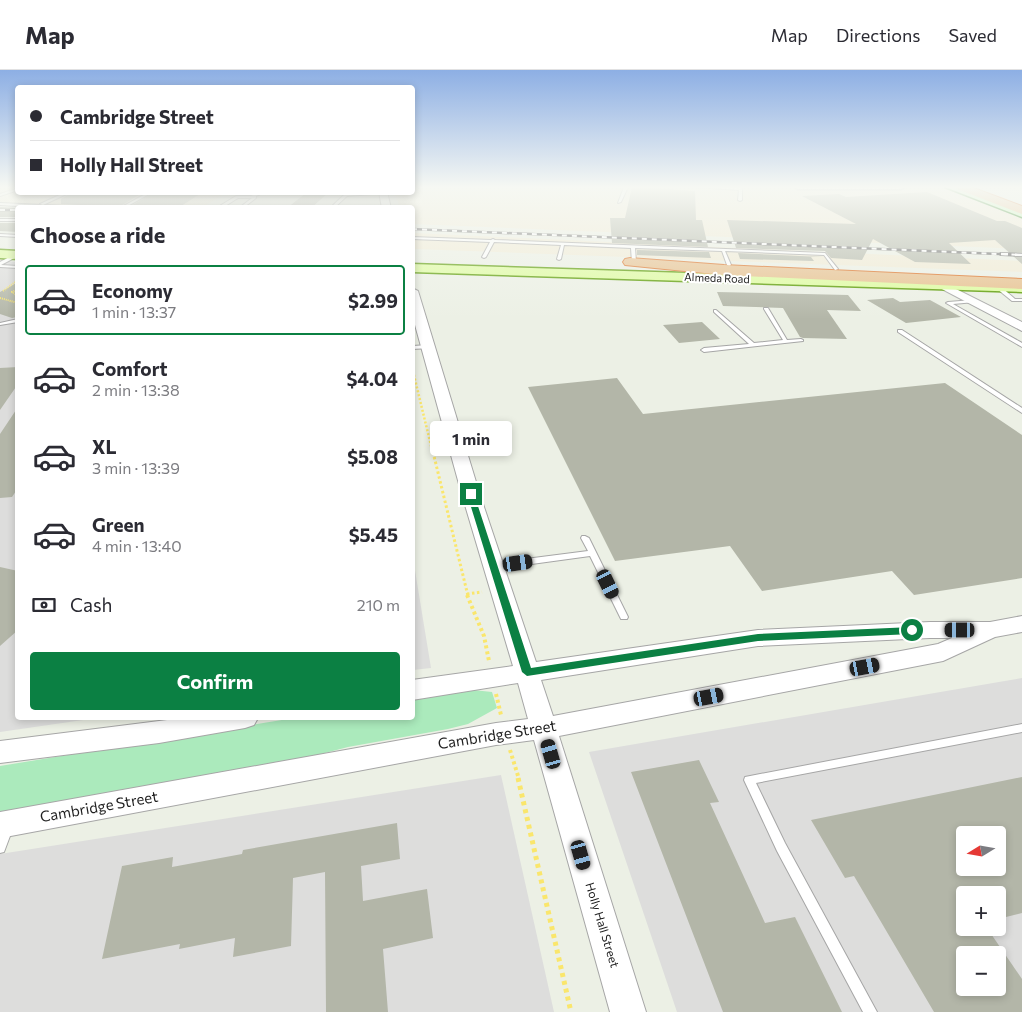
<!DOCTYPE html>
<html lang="en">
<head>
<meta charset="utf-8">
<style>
	body { margin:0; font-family:Commissioner,sans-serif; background:#f2f2f3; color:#2b2b33; height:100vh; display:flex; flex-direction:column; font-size:19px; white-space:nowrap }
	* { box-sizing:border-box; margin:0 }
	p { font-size:16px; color:#7c7c81 }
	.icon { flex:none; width:28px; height:28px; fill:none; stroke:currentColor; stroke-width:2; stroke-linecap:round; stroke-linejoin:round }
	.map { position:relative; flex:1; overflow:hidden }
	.drawer { position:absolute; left:15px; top:135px; width:400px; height:515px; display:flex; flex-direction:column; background:#fff; border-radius:5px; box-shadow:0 2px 8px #0003 }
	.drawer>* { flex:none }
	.banner { position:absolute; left:15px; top:15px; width:400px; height:110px; border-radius:5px; box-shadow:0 2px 8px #0003; display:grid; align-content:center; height:110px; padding:0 15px; background:#fff }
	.needle { width:32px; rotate:259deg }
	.tools { position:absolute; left:956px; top:756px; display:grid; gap:10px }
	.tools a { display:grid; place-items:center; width:50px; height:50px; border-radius:5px; background:#fff; box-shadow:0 2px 8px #0003; font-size:25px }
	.end { position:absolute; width:22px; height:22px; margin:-11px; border:6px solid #0b8043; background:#fff; box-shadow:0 0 0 2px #fff }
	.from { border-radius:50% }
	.bubble { position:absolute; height:35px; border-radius:5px; background:#fff; box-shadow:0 2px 8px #0003; font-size:16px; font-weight:700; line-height:35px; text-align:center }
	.car { position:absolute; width:15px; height:30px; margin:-15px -8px; border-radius:6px; box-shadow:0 0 4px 1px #0007; background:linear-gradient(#222 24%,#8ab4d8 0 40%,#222 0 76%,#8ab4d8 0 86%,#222 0) }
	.banner b { display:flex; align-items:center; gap:18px; height:48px; font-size:19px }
	.banner b+b { border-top:1px solid #e1e1e2 }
	.banner i { width:12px; height:12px; background:#2b2b33 }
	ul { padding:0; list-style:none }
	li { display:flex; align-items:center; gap:15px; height:70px; margin:0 10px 8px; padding:0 5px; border:2px solid transparent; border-radius:5px }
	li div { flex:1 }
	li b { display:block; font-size:19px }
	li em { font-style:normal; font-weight:700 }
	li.on { border-color:#0b8043 }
	li>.icon { width:45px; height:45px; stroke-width:1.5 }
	h2 { padding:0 15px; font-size:22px; line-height:60px }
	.pay { display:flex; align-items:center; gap:12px; height:55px; padding:0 15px; font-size:19px }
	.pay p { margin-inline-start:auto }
	.primary-button { display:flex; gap:10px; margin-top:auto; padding:10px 15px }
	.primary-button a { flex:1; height:58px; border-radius:5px; background:#0b8043; color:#fff; font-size:20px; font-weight:700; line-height:58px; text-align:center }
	header { display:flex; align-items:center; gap:30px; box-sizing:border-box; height:70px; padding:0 25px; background:#fff; border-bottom:1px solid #e1e1e2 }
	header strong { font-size:24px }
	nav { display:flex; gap:28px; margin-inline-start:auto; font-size:18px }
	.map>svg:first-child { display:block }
	.residential { fill:#dddddc; fill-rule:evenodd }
	.commercial { fill:#f1ebd5 }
	.grass { fill:#abeabc }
	.building { fill:#b3b6a8; fill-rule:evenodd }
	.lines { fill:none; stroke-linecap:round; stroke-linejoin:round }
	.service-casing { stroke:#a6a6a6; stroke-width:2 }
	.minor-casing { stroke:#a6a6a6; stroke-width:3 }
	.tertiary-casing { stroke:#a6a6a6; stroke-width:2 }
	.secondary-casing { stroke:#147804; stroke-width:3 }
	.primary-casing { stroke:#599a00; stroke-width:3 }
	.motorway-casing { stroke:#dc7024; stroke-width:2 }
	.path-far4 { stroke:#fae66c; stroke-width:2; stroke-dasharray:1 1; stroke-linecap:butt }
	.path-far3 { stroke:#fae66c; stroke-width:2.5; stroke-dasharray:2 2; stroke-linecap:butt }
	.path-far2 { stroke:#fae66c; stroke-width:3; stroke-dasharray:2.5 2.5; stroke-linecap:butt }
	.path-far1 { stroke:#fae66c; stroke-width:4; stroke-dasharray:3 3; stroke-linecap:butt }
	.path { stroke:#fae66c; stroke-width:5; stroke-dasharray:4 4; stroke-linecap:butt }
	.service { fill:#fff; fill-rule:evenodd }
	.minor { fill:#fff; fill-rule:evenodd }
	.tertiary { fill:#fff; fill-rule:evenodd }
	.secondary { fill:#c6fab9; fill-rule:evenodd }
	.primary { fill:#defc9e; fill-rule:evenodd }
	.motorway { fill:#e7c08d; fill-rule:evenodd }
	.rail-far1-casing { stroke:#6d6d6d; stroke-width:2.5 }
	.rail-casing { stroke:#6d6d6d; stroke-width:4 }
	.rail-far1 { stroke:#fff; stroke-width:2; stroke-dasharray:5; stroke-linecap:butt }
	.rail { stroke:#fff; stroke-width:2.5; stroke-dasharray:7; stroke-linecap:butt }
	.route { fill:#0b8043 }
	.labels { text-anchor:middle; stroke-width:4; stroke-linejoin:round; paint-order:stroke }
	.far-street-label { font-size:11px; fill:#1f1f1f; stroke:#fff }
	.street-label { font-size:12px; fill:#1f1f1f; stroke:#fff }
	.near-street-label { font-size:15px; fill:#1f1f1f; stroke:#fff }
</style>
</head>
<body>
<header>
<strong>Map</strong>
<nav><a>Map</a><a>Directions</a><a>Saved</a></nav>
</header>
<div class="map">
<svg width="1022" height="942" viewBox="0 0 1022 942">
	<rect width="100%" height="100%" fill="#ecf0e5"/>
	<path class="residential" d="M0 191 18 192V648H97L0 662Z
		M412 482 431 598 413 600H412Z
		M1022 608V942H677L589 682ZM965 765H998V798H965ZM965 825H998V858H965ZM965 885H998V918H965Z
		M501 705 554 942H0V784Z"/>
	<path class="commercial" d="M0 117H17L18 122 226 123 203 137 49 138 0 136Z
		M413 117H940L1022 148V179L413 154 412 138 400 137 394 123 412 122Z
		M413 163 1022 191V202L415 179Z"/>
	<path class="grass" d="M473 620 492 622 497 638 468 654 448 659 348 677 279 695 0 745V696L294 648H412L413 628Z"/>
	<path class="building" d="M632 117 695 121 696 150H702L708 177 612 173 610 148H625Z
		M73 122H144L119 137 61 134V129Z
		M155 122H203L178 138 129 137Z
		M927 122 997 151H1005L1022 158V194L995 170 949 173 971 194 915 192 873 169 862 190 831 188 825 181 736 178 727 150 856 154 802 126 839 124 846 127Z
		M306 123H328L311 138H287Z
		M0 137 18 138V147H0Z
		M0 153H18V162L0 161Z
		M637 180 709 182 711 188 637 185Z
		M738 183 823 187H811L814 191 740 189Z
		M18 212V247L12 248 0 244V222Z
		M717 222 848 225 861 241 827 240 847 269 803 268 800 267 783 238 723 236Z
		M893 228 900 232 930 230 961 247 906 253 867 230Z
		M702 252 720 269 679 273 663 255Z
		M18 297V314L0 340V298Z
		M617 308 643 344 945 313 1022 365V508L914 525 892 501 762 521 730 476 615 491 528 317Z
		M18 337V418L12 427 0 428V364Z
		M0 497 18 501V560L0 576Z
		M699 690 719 732 710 733 765 853 795 847 842 942H723L631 702Z
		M1022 707V843L998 849V825H965V858H987L1022 909V942H934L854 806 845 808 811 750ZM965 765H998V798H965ZM965 885H998V918H965Z
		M397 753 400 789 361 796 363 831 427 819 433 868 383 879 388 942H326L325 802 293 808 291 876 233 887 235 868 179 879 180 874 102 889 122 796 173 787 172 797 242 784 243 780Z"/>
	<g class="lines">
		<g class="service-casing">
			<path id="service" d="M624 117H628L621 132 618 133Z
				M695 117 739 118 740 117H742V130L740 131 738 130 739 120Z
				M18 118V120L0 126V124Z
				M66 122H71L43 135 40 134Z
				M149 122H153L124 138H120Z
				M260 122H265L256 126V128L243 138H239L252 128H238L222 138 218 137 236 126H251Z
				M375 122 385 123 347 126 334 138H330L345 124Z
				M0 133 84 137 85 138H53L0 135Z
				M0 149H18V151H0Z
				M0 164 18 165V167L0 166Z
				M412 167 491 170 493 169 495 170 825 183 838 199 835 200 824 185 725 181 731 195 729 196 727 195 722 181 635 178 636 192 634 193 632 192 631 178 564 175 561 189 559 190 557 189 561 175 494 172 486 187 484 188 482 187 490 172 412 169Z
				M15 184H17L18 186 1 195 18 196V198L0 197V192Z
				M996 216H1000L1015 229H1022V231H1012L996 218Z
				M973 230H975V232L953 234 1022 273V277L946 233 948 232Z
				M764 238H768L787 270 801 269 803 270V271L704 282 701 280 704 278 749 274 714 242V240H716L754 273 783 270 764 239Z
				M18 249V252L0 255V253Z
				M898 260H902L1022 338V343L898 262Z
				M429 275 431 276V278L412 279V276Z
				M582 466H585L589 468 628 547 627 549H621L620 547 590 486 495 499 491 496 495 493 588 481 581 468Z
				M1022 654V662L756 713 785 773 877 942H863L777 781 744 710 745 707Z
				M7 753 11 754 13 758 4 782 0 783V762L3 754Z"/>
		</g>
		<g class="minor-casing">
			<path id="minor" d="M795 117H904L901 119H798Z"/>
		</g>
		<g class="tertiary-casing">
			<path id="tertiary" d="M379 122H387L391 138H382Z
				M944 213 1022 252V261L940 218 938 216Z
				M412 218 418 221 480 425 536 592 758 560 930 552H990L1022 546V562L995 567 943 591 559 666 646 942H610L534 670 496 675 0 768V742L496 653 528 649 518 613 412 630V610L513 596 462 425 412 244ZM930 568H952L938 574 553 646 541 610 758 576Z
				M183 648H258L254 655 245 658 159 673 0 693V671Z"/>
		</g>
		<g class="secondary-casing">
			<path id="secondary" d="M945 117H958L1022 141V147Z"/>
		</g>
		<g class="primary-casing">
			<path id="primary" d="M0 180 18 181V189L0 188Z
				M412 194 1022 214V222L412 202Z"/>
		</g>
		<g class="motorway-casing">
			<path id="motorway" d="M955 117H971L1022 136V144L957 119Z
				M630 188 724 195 1022 209V219L724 205 625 195 623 192 625 189Z"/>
		</g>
		<path class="path-far4" d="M18 219 12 222 18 226
			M3 221 18 210
			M0 228 18 233"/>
		<path class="path-far3" d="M412 297 433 384"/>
		<path class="path-far2" d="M433 382 468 526
			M467 524 482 522"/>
		<path class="path-far1" d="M467 525 484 566 489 591
			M496 624 501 645
			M510 680 519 709"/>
		<path class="path" d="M518 708 571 942"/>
		<use href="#service" class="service"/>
		<use href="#minor" class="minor"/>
		<use href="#tertiary" class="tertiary"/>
		<use href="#secondary" class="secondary"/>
		<use href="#primary" class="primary"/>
		<use href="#motorway" class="motorway"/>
		<g class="rail-far1-casing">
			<path id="rail-far1" d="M0 140H18
				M412 159 1022 185"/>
		</g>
		<g class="rail-casing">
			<path id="rail" d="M1001 184 1022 185"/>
		</g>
		<use href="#rail-far1" class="rail-far1"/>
		<use href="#rail" class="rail"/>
	</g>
	<linearGradient id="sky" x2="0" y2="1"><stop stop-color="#8dafe4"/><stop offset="0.47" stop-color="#f6f8f3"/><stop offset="1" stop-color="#f6f8f3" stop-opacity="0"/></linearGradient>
	<rect width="1022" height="249" fill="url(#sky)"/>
	<path class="route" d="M471 422 474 424 531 598 758 564 912 557 917 560 912 564 758 571 527 606 522 602 467 424Z"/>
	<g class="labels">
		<g class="far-street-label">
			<text transform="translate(717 208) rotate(2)" y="4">Almeda Road</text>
		</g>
		<g class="street-label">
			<text transform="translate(602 855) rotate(73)" y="4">Holly Hall Street</text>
		</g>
		<g class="near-street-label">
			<text transform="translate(497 665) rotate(-9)" y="5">Cambridge Street</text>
			<text transform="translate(99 737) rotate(-10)" y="5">Cambridge Street</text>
		</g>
	</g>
</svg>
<div class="tools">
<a><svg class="needle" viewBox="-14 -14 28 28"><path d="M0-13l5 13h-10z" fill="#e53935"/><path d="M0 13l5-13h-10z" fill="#7c7c81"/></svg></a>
<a>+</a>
<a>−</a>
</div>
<i class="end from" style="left:912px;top:560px"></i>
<i class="end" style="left:471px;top:424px"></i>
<div class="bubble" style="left:430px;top:351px;width:82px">1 min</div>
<i class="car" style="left:518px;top:493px;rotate:82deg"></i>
<i class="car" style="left:608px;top:514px;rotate:154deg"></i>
<i class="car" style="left:960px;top:560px;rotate:270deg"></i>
<i class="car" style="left:865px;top:597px;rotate:79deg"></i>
<i class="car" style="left:709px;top:627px;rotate:79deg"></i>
<i class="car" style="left:551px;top:684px;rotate:344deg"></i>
<i class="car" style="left:581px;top:785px;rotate:164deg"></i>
<div class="banner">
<b><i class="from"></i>Cambridge Street</b>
<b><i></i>Holly Hall Street</b>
</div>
<section class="drawer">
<h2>Choose a ride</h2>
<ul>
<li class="on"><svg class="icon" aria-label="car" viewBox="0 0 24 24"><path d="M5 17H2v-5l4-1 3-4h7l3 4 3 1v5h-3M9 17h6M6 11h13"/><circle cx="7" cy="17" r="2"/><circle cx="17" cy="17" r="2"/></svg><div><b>Economy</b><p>1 min · 13:37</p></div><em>$2.99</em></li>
<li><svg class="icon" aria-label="car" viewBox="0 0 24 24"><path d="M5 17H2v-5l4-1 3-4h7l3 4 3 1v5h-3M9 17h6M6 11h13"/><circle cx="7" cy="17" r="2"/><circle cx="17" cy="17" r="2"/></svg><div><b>Comfort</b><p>2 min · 13:38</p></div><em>$4.04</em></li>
<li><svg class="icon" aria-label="car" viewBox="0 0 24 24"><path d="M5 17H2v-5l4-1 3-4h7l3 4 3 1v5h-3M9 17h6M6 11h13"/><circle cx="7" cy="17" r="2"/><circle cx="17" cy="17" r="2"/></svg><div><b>XL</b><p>3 min · 13:39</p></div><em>$5.08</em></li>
<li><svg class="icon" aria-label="car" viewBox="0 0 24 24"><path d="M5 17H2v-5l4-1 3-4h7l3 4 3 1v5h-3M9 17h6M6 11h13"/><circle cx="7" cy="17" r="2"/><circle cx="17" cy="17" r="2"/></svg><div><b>Green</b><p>4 min · 13:40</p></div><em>$5.45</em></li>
</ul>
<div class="pay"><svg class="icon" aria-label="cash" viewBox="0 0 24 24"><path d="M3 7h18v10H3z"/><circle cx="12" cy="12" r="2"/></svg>Cash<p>210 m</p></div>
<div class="primary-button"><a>Confirm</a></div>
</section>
</div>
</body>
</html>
